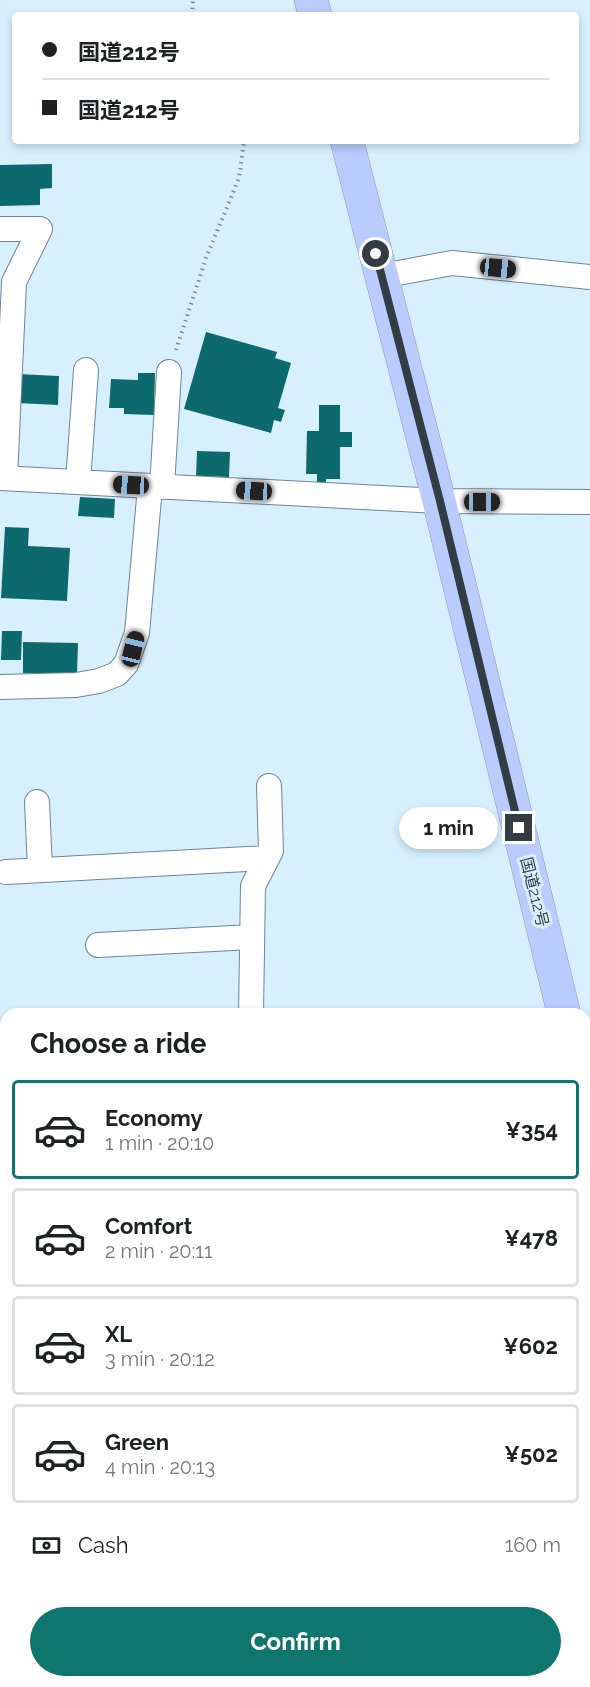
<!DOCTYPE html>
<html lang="en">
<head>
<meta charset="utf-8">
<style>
	body { margin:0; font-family:Raleway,"Noto Sans JP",sans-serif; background:#f2f2f2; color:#202124; height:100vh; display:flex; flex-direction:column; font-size:22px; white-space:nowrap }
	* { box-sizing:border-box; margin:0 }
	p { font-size:20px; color:#757577 }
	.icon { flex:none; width:33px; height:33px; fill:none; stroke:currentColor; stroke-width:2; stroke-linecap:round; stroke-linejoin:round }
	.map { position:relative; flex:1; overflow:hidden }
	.side { position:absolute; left:0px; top:1008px; width:591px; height:680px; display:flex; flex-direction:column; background:#fff; border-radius:18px 18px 0 0; box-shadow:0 3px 9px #0003 }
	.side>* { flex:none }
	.banner { position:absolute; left:12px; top:12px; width:567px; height:132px; border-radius:6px; box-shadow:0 3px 9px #0003; display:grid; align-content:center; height:132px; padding:0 30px; background:#fff }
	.end { position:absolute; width:27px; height:27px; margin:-14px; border:8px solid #313c43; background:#fff; box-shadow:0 0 0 3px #fff }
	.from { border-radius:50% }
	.bubble { position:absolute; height:42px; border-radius:21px; background:#fff; box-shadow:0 3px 9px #0003; font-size:20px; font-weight:700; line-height:42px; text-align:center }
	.car { position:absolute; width:18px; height:36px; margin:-18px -9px; border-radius:8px; box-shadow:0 0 4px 2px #0007; background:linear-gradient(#222 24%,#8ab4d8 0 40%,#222 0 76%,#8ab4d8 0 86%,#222 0) }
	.banner b { display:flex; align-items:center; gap:21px; height:57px; font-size:22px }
	.banner b+b { border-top:2px solid #e0e0e0 }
	.banner i { width:15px; height:15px; background:#202124 }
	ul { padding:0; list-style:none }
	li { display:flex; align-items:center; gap:18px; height:99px; margin:0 12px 9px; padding:0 18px; border:3px solid #e0e0e0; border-radius:6px }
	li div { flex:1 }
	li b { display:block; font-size:22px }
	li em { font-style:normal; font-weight:700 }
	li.active { border-color:#0f766e }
	li>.icon { width:54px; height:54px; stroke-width:1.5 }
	h2 { padding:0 30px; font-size:27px; line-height:72px }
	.pay { display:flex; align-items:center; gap:15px; height:66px; padding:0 30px; font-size:22px }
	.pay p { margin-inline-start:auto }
	.primary-button { display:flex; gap:12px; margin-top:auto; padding:12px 30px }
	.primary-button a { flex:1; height:69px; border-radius:36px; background:#0f766e; color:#fff; font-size:24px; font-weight:700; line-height:69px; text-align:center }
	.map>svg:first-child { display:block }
	.building { fill:#0c696d }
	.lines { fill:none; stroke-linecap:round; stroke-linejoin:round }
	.street-casing { stroke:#6b8696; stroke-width:26 }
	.highway-casing { stroke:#8a9abc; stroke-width:34 }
	.path { stroke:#7d8d98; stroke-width:4; stroke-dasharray:1.5 4.5; stroke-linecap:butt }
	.street { stroke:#fff; stroke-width:24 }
	.highway { stroke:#baccfd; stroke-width:33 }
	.route { stroke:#313c43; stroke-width:8 }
	.labels { text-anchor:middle; stroke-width:6; stroke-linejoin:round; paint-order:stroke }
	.street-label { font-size:16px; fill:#313c43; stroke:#d8f0fe }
</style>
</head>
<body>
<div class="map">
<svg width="590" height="1687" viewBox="0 0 590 1687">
	<rect width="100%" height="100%" fill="#d8f0fe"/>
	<path class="building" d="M52 164V188L40 189V205L0 206V165Z
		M206 332 277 352 275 358 291 363 278 408 285 410 281 422 274 420 271 433 184 409Z
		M138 373H155L154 415 124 414V408H109L111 379 138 380Z
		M18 374 59 376 58 405 17 403Z
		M319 405H340V432H352V447H340V479H326V482H317V474H306L307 431H319Z
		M197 451 230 452 229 477 196 476Z
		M80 497 115 499 114 518 78 516Z
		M5 527 29 528 28 546 70 548 67 601 1 598Z
		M2 631H22L21 660H1Z
		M23 642 78 643 77 674 23 673Z"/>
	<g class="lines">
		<g class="street-casing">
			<path id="street" d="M0 229H40L14 282 5 478
				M382 276 452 263 590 277
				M0 478 439 501 590 502
				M78 482 86 370
				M162 487 169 372
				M0 687 76 685 99 681 117 674 126 664 137 633 150 487
				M37 802 40 870
				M6 872 267 858
				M98 945 252 937
				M251 1014 253 886 271 851 269 786
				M0 1272H6
				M585 1272H590
				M150 1682V1687"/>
		</g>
		<g class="highway-casing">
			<path id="highway" d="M311 0 315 15
				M347 141 439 501 564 1014
				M585 1099 590 1119"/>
		</g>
		<path class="path" d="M192 15 193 0
			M176 350 206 258 239 178 244 141"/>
		<use href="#street" class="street"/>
		<use href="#highway" class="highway"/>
	</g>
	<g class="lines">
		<path class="route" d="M376 254 440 501 519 828"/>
	</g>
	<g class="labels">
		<g class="street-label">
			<text transform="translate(535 892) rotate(76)" y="6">国道212号</text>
		</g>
	</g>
</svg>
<i class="end from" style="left:376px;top:254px"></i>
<i class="end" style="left:519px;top:828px"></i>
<div class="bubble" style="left:399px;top:807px;width:99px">1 min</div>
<i class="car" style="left:498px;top:268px;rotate:96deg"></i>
<i class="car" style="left:131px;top:485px;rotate:273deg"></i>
<i class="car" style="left:254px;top:491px;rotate:273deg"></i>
<i class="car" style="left:482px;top:502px;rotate:90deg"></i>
<i class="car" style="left:133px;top:649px;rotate:14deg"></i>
<div class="banner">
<b><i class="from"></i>国道212号</b>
<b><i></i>国道212号</b>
</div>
<section class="side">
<h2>Choose a ride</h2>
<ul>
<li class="active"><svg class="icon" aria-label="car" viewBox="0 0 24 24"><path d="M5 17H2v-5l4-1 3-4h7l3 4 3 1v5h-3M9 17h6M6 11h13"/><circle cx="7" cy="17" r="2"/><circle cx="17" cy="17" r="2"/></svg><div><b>Economy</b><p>1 min · 20:10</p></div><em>¥354</em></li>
<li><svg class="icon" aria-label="car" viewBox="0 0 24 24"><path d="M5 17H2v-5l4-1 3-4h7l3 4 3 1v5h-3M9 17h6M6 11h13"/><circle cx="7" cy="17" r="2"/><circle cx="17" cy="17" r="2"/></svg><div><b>Comfort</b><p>2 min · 20:11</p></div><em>¥478</em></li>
<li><svg class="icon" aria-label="car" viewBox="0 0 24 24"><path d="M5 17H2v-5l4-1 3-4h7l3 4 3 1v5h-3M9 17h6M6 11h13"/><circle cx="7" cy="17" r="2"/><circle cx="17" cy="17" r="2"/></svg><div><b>XL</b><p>3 min · 20:12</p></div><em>¥602</em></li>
<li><svg class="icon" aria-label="car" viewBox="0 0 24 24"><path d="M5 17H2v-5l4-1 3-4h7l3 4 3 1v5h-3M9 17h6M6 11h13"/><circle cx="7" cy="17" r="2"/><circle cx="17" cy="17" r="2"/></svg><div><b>Green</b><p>4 min · 20:13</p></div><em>¥502</em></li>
</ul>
<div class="pay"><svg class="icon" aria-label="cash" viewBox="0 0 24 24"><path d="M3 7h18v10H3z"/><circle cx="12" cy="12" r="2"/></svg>Cash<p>160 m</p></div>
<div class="primary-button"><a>Confirm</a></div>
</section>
</div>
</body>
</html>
